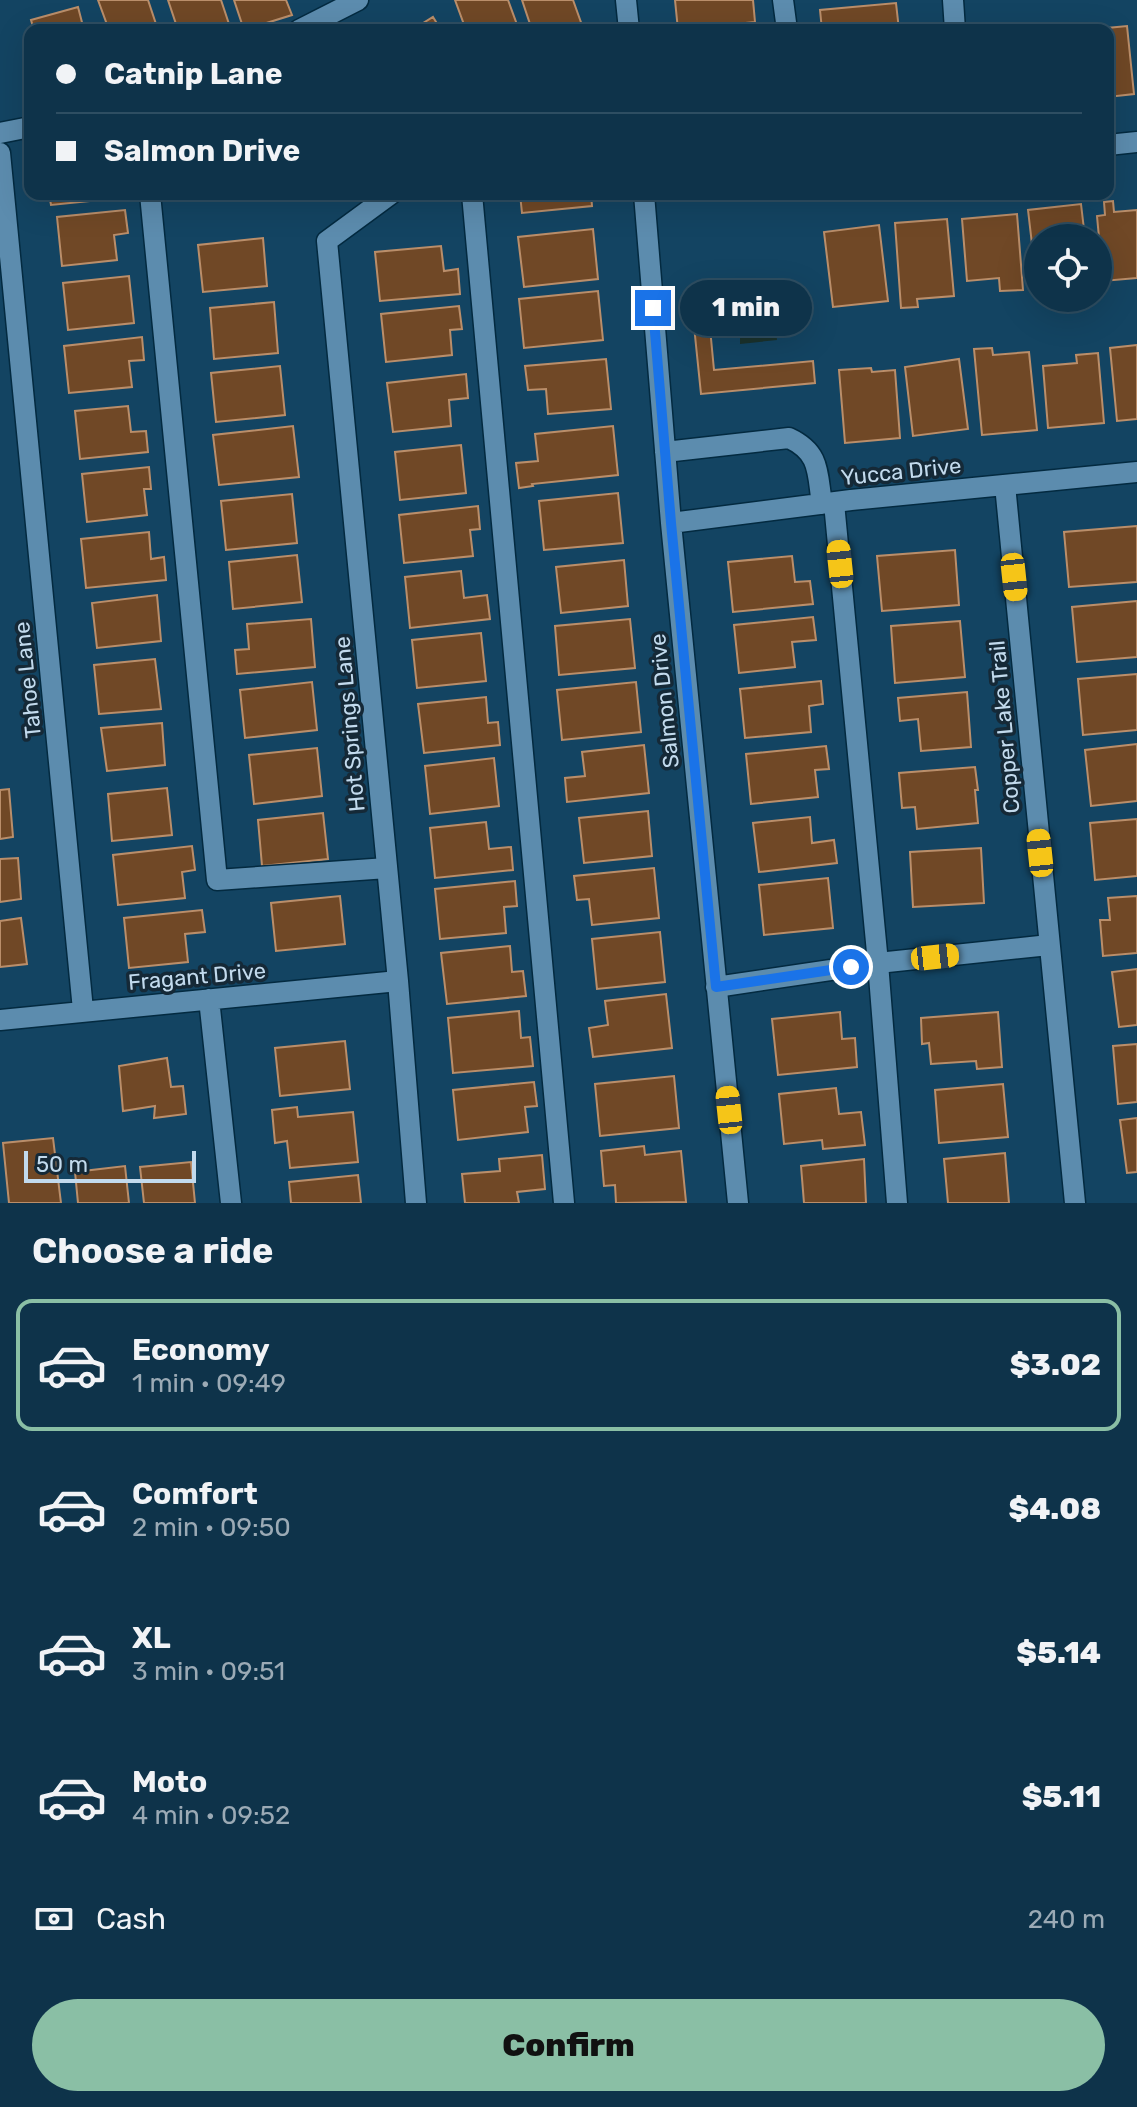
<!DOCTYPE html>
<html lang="en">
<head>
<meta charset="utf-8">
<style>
	body { margin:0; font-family:Rubik,sans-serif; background:#173b51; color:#f1f3f6; height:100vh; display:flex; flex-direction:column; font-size:30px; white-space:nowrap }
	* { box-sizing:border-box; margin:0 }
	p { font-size:26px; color:#9baab5 }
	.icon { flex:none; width:44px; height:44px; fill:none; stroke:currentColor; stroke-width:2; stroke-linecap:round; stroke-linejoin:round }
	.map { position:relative; height:1203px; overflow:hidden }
	.panel { display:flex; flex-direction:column; background:#0e334a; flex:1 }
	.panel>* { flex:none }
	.guide { position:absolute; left:24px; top:24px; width:1090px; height:176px; border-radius:16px; box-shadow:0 8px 32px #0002,0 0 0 2px #2e4e62; display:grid; align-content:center; height:176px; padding:0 32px; background:#0e334a }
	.controls { position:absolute; left:1024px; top:224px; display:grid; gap:16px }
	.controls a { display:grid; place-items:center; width:88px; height:88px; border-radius:50%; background:#0e334a; box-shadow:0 8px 32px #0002,0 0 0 2px #2e4e62; font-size:40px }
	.scale { position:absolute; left:24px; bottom:20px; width:172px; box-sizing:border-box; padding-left:8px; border:4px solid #c2daed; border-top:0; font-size:22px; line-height:28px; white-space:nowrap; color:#c2daed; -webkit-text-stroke:6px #152937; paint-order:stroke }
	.end { position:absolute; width:36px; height:36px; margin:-18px; border:10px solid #1a73e8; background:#fff; box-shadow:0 0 0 4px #fff }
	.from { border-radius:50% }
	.bubble { position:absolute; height:56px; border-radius:28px; background:#0e334a; box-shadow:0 8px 32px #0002,0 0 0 2px #2e4e62; font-size:26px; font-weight:800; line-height:56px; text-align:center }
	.car { position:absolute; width:24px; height:48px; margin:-24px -12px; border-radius:10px; box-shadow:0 0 6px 2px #0007; background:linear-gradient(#f5c518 24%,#345 0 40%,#f5c518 0 76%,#345 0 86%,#f5c518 0) }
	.guide b { display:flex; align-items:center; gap:28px; height:76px; font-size:30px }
	.guide b+b { border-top:2px solid #2e4e62 }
	.guide i { width:20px; height:20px; background:#f1f3f6 }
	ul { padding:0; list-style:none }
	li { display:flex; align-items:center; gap:24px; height:132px; margin:0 16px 12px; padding:0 16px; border:4px solid transparent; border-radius:16px }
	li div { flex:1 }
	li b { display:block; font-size:30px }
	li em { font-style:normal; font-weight:800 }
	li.selected { border-color:#8abfa5 }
	li>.icon { width:72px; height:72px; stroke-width:1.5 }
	h2 { padding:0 32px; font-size:36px; line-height:96px }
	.pay { display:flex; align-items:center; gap:20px; height:88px; padding:0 32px; font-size:30px }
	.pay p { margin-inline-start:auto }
	.button { display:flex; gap:16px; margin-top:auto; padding:16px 32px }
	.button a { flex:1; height:92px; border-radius:48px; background:#8abfa5; color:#111; font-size:32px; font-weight:800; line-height:92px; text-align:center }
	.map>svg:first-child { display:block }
	.water { fill:#1a322d }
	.building { fill:#704826; stroke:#ba8e6a; stroke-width:2 }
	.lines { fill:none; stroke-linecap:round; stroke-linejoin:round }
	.minor-casing { stroke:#032a40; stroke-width:23 }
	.minor { stroke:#5c8cae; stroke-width:20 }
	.route { stroke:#1a73e8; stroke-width:10 }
	.labels { text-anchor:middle; stroke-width:7; stroke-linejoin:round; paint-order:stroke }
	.street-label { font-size:22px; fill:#c2daed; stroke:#152937 }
</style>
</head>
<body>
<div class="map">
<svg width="1137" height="1203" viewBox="0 0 1137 1203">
	<rect width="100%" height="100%" fill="#134462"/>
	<path class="water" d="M779 290 784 331 776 332 777 340 740 344V335H732L728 295Z"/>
	<path class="building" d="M98 0H148L158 30H109Z
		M168 0H221L231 30H178Z
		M234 0H286L292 15 244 30Z
		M455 0H508L519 30H466Z
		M522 0H573L583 28 578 30H532Z
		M675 0H753L755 22 678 30Z
		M896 3 899 30H822L820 10Z
		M78 7 84 30H34L31 20Z
		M433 17 441 30H412Z
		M1127 26 1134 94 1108 97 1107 28Z
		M49 194H129V197L51 205Z
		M520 194H591L592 206 522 213Z
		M1113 201 1114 212 1137 210V278L1103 281 1097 216 1105 215 1104 202Z
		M1081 204 1085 238H1038L1037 287 1028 210Z
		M125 210 128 233 114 235 117 260 62 266 57 217Z
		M1017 214 1023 290 1000 291 999 278 967 281 962 219Z
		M947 219 954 296 917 299 918 307 901 308 895 223Z
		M879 225 888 301 833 307 824 232Z
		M593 229 598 279 524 287 518 237Z
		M263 238 267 286 203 292 198 245Z
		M441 246 444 271 458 269 460 294 380 301 375 252Z
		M129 276 134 323 68 330 63 283Z
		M706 286 714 370 813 361 815 383 701 394 690 287Z
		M598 291 603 340 524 348 519 299Z
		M274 302 278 353 214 359 210 308Z
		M459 306 462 329 450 330 452 355 386 362 381 314Z
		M142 337 144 360 129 361 132 387 69 393 64 346Z
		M1137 345V419L1117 421 1110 348Z
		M992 348 993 355 1029 352 1037 430 982 435 974 349Z
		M1098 353 1104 423 1048 428 1043 366 1077 363 1076 355Z
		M606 359 611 409 548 414 546 389 528 390 525 366Z
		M959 359 968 429 913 436 905 367Z
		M280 366 285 415 216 422 211 373Z
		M871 368 872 372 895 370 900 438 845 443 839 370Z
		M466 374 468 398 449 400 451 426 393 432 387 383Z
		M128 406 131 432 146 431 148 452 80 459 75 411Z
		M293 426 299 477 219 485 213 435Z
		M613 426 618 475 532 484 533 486 519 488 516 463 538 461 535 434Z
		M461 445 466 493 400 500 395 452Z
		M149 467 151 489H144L147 515 87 522 82 474Z
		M618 493 623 543 544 550 539 501Z
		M292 494 297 543 226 550 221 501Z
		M478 506 480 529 470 530 473 556 404 563 399 515Z
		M1137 526V582L1069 587 1064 532Z
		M149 532 151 559 164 557 166 580 86 588 81 539Z
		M955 550 959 605 882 611 877 556Z
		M297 555 302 602 233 609 229 562Z
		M792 556 795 582 810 581 813 604 733 612 728 562Z
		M624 560 628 606 561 613 556 567Z
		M461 571 464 598 487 595 490 619 410 628 405 577Z
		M157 595 161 641 97 648 92 603Z
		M1137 601V657L1077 662 1072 607Z
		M813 617 816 640 792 642 795 667 739 673 734 625Z
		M311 619 315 667 237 674 235 650 249 649 247 624Z
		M630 619 635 668 559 675 555 626Z
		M960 621 965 677 895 683 891 626Z
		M481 633 486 681 417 688 412 640Z
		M155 659 161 709 99 714 94 665Z
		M1137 674V730L1083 735 1078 679Z
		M821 681 823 704 809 706 811 732 745 738 740 689Z
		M312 682 317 730 245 738 240 690Z
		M636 682 641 732 562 740 557 690Z
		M967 692 971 747 921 751 918 719 900 721 898 698Z
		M486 697 488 723 498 722 500 745 424 753 418 704Z
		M162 723 165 765 107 771 101 728Z
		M1137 744V801L1091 806 1085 750Z
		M644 745 649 793 567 802 565 778 585 776 582 752Z
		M826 746 829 769 815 770 818 797 751 804 746 754Z
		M317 748 322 796 254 804 249 755Z
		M494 758 499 806 430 814 425 766Z
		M975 767 978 790H975L978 823 917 829 915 807 902 808 899 773Z
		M167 788 172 835 112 841 108 794Z
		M9 789 13 837 0 839V790Z
		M648 811 652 856 584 863 579 818Z
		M323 813 328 859 262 866 258 820Z
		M810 817 812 843 834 840 837 863 759 872 753 823Z
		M1137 819V876L1095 880 1090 823Z
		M486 822 489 849 511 847 513 870 435 878 430 828Z
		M192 846 195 870 182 872 185 898 118 905 113 855Z
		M981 848 984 903 913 907 910 852Z
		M18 858 21 899 0 902V859Z
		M654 868 659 918 592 925 589 899 577 900 574 876Z
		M828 878 833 928 764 935 759 885Z
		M515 881 517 906 504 907 506 933 440 939 435 889Z
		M340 896 345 944 276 951 271 903Z
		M1137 896V953L1103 956 1100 920H1110L1108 898Z
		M202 910 205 932 185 934 188 962 129 968 124 918Z
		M21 918 27 964 0 967V921Z
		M660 932 665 982 597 989 592 939Z
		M510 946 512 972 523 971 526 996 447 1004 441 953Z
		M1137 969V1025L1119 1027 1112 972Z
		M666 994 672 1048 593 1057 589 1028 608 1025 605 1001Z
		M519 1011 521 1038 530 1037 533 1066 453 1073 448 1018Z
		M840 1012 842 1039 855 1038 857 1067 778 1075 772 1019Z
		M998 1012 1002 1067 977 1069 976 1061 931 1064 929 1043 922 1044 921 1018Z
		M345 1041 350 1089 280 1096 275 1048Z
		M1137 1044V1102L1118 1104 1113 1046Z
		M167 1058 171 1087 183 1086 186 1114 154 1118 155 1106 123 1111 119 1066Z
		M674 1076 679 1128 600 1136 595 1084Z
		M534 1082 537 1106 525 1107 528 1132 458 1140 453 1090Z
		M1003 1084 1008 1137 939 1143 935 1090Z
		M836 1088 839 1114 861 1112 865 1145 823 1149 822 1140 784 1144 779 1094Z
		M297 1107 298 1117 353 1112 358 1162 290 1168 287 1141 275 1143 272 1110Z
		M1137 1118V1172L1127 1173 1120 1120Z
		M53 1138 61 1203H9L3 1143Z
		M644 1146 645 1155 681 1151 686 1202 616 1203 615 1185 604 1186 601 1151Z
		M1005 1153 1009 1203H948L944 1159Z
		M542 1155 545 1189 517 1192 519 1203H465L462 1174 500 1171 499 1159Z
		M864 1159 866 1203H804L801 1166Z
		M191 1162 195 1203H144L140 1167Z
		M125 1166 129 1203H78L75 1172Z
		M358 1175 361 1203H291L289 1182Z"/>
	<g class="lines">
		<g class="minor-casing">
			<path id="minor" d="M626 0 629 30
				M783 0 787 30
				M953 0 955 30
				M299 30 358 0
				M0 133 30 127
				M1108 145 1137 142
				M0 153 83 1010
				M150 194 217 880 387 868
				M391 194 327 241 398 981 416 1203
				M472 194 564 1203
				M644 194 671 523 738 1203
				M665 452 789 438C821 453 817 473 822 504
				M1005 485 1075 1203
				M834 503 878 963 897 1203
				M671 523 851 500 1137 472
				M716 987 878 963 1049 945
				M209 999 231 1203
				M0 1020 398 981"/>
		</g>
		<use href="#minor" class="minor"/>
	</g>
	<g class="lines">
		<path class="route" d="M653 308 671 523 716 987 851 967"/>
	</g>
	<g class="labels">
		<g class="street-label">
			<text transform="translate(901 471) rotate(-6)" y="8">Yucca Drive</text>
			<text transform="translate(27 680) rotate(-96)" y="8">Tahoe Lane</text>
			<text transform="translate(664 701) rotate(-96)" y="8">Salmon Drive</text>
			<text transform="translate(349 724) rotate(-95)" y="8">Hot Springs Lane</text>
			<text transform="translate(1004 727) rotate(-95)" y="8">Copper Lake Trail</text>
			<text transform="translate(197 976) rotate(-5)" y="8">Fragant Drive</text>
		</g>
	</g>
</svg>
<div class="controls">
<a><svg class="icon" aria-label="locate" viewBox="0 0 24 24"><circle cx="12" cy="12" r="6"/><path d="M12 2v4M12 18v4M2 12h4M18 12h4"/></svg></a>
</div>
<div class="scale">50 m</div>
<i class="end from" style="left:851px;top:967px"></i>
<i class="end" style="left:653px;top:308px"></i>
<div class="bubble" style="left:680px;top:280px;width:132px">1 min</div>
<i class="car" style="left:840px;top:564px;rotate:354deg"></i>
<i class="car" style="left:1014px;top:577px;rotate:174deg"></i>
<i class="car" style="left:1040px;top:853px;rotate:354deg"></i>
<i class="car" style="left:935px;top:957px;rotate:84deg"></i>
<i class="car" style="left:729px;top:1110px;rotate:354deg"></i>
<div class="guide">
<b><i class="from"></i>Catnip Lane</b>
<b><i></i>Salmon Drive</b>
</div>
</div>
<section class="panel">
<h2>Choose a ride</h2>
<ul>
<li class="selected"><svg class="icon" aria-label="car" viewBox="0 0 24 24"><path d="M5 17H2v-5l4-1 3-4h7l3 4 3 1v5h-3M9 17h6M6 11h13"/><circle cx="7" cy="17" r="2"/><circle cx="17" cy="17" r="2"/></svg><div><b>Economy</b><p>1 min · 09:49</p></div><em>$3.02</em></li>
<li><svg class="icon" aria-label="car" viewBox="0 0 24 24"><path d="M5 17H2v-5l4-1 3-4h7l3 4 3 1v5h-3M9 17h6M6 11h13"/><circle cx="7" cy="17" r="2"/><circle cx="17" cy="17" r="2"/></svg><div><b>Comfort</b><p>2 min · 09:50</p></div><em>$4.08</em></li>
<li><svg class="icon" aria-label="car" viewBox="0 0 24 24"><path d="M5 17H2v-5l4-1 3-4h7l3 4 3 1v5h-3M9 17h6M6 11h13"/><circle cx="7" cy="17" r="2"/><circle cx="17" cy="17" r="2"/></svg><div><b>XL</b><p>3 min · 09:51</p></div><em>$5.14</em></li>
<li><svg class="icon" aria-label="car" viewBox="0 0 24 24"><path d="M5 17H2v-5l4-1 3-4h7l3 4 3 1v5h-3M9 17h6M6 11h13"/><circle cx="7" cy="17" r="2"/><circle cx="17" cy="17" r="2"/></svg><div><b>Moto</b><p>4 min · 09:52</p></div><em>$5.11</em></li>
</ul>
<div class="pay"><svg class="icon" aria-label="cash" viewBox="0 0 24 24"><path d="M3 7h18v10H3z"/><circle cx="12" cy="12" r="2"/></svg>Cash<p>240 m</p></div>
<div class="button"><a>Confirm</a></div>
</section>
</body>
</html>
